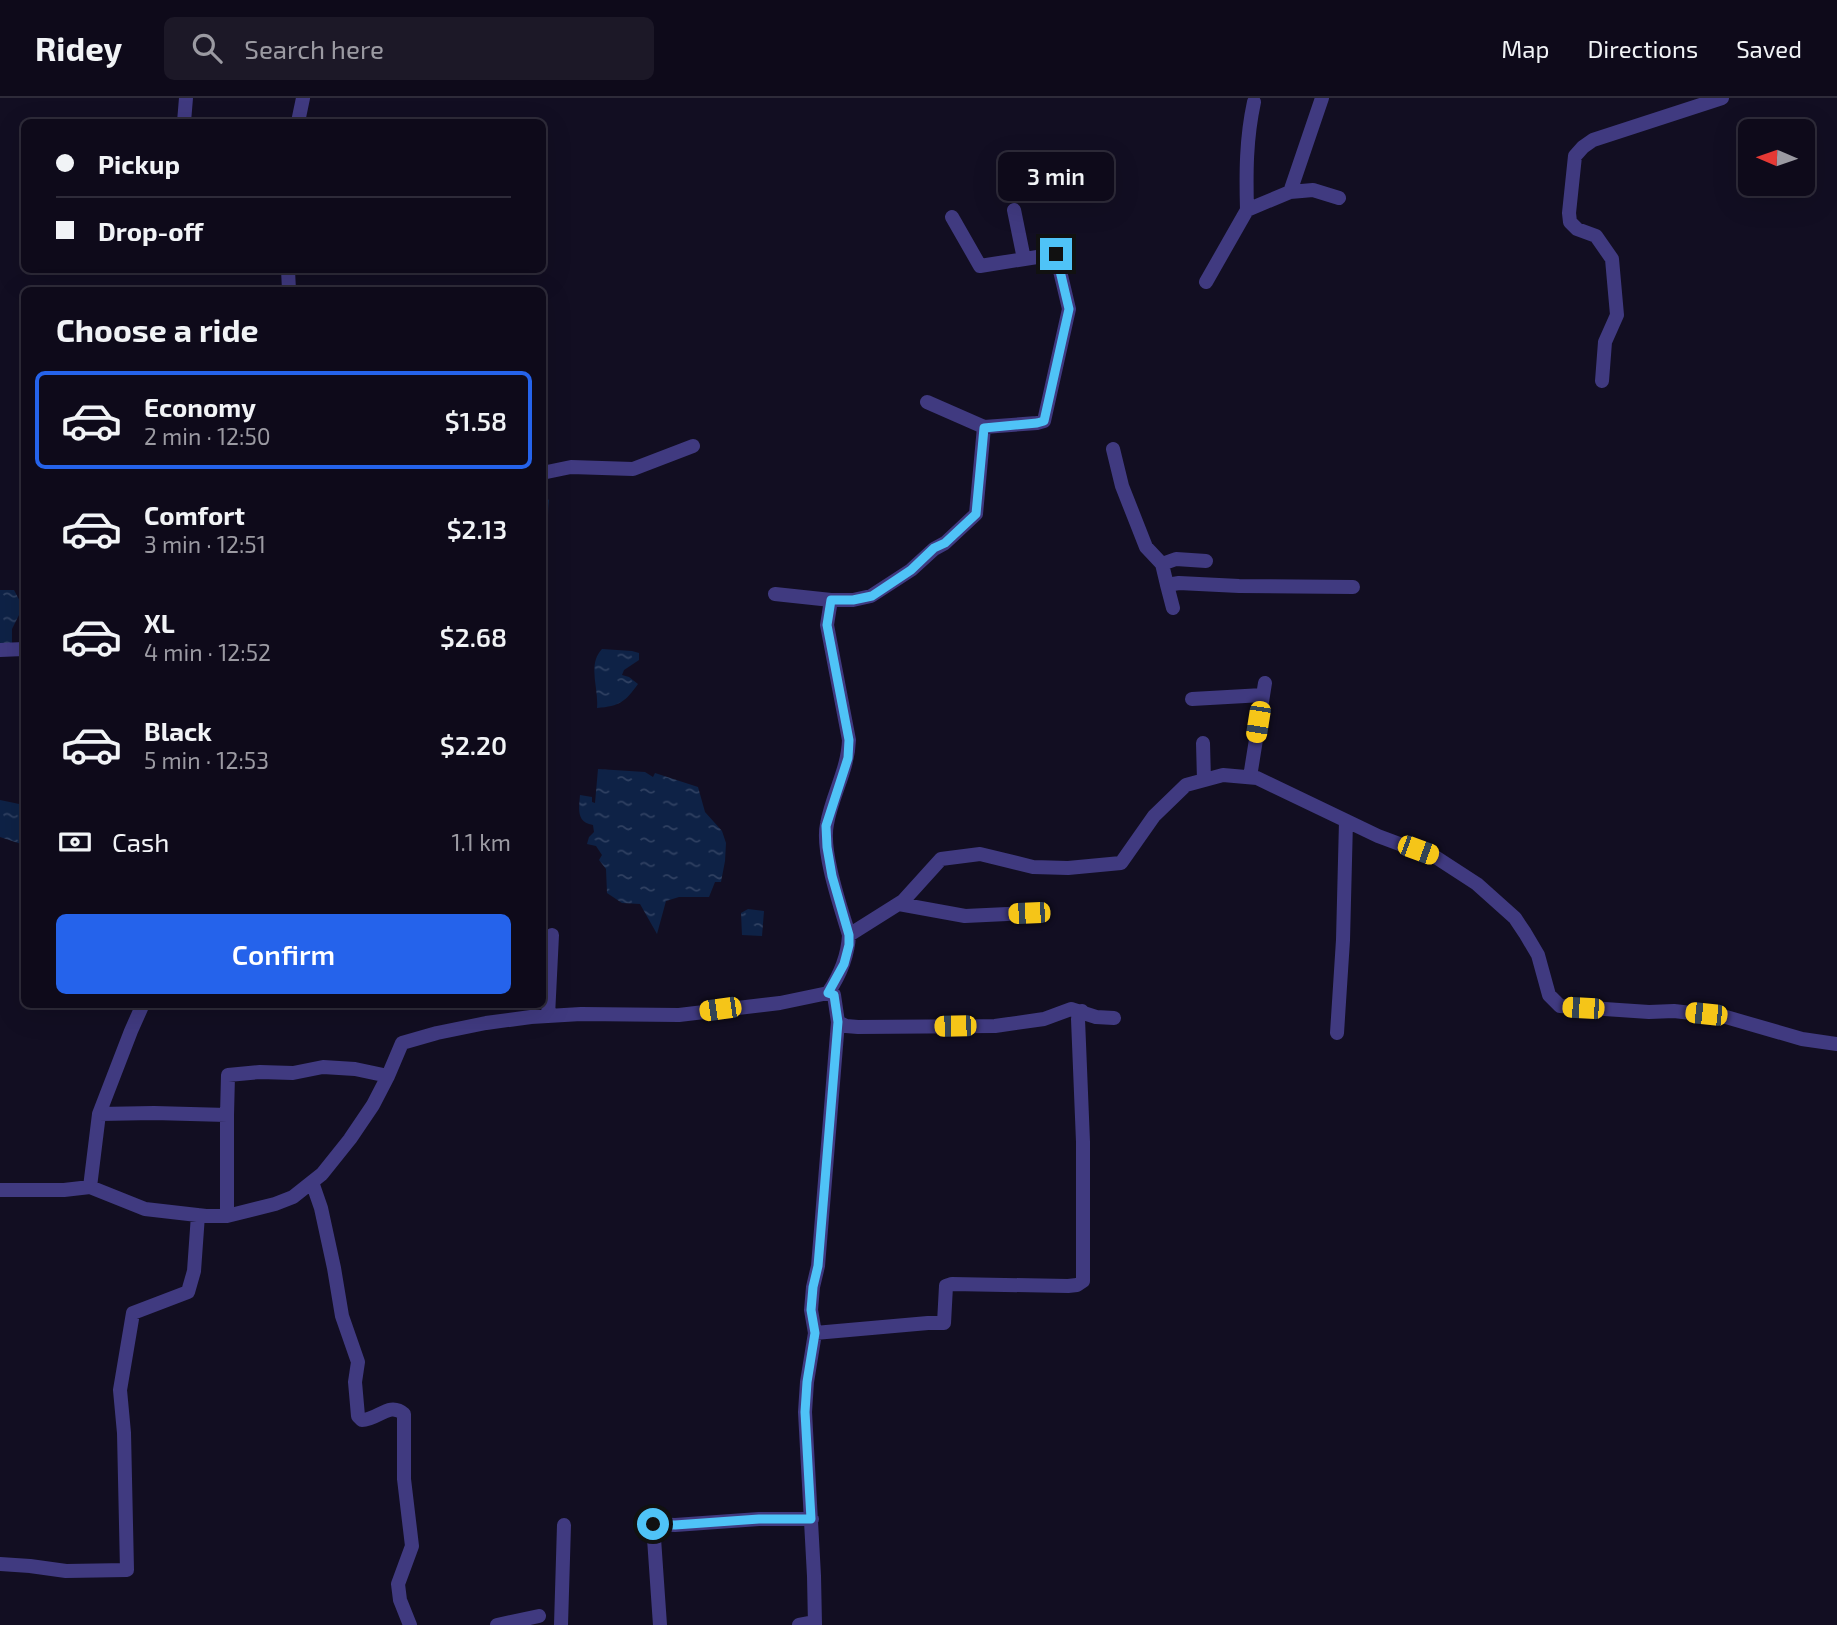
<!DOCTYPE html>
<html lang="en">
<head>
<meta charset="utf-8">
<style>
	body { margin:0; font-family:"Exo 2",sans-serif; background:#1c1827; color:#f1f3f6; height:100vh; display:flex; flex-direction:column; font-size:26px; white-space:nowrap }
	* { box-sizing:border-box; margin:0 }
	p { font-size:23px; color:#9b9aa2 }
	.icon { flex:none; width:38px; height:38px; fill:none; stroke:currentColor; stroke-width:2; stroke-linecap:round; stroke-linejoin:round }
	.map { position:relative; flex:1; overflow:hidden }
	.panel { position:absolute; left:21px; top:189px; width:525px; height:721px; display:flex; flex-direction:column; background:#0e0a1a; border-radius:10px; box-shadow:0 7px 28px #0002,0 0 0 2px #2e2b39 }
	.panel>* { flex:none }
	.banner { position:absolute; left:21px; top:21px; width:525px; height:154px; border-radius:10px; box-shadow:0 7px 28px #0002,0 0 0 2px #2e2b39; display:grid; align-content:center; height:154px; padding:0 35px; background:#0e0a1a }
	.needle { width:46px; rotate:272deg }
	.fabs { position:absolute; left:1738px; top:21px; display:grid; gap:14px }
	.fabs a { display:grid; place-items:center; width:77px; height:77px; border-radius:10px; background:#0e0a1a; box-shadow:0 7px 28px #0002,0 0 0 2px #2e2b39; font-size:35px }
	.end { position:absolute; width:32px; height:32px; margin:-16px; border:9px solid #4fc3f7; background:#111; box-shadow:0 0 0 4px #111 }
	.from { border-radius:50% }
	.bubble { position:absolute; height:49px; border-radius:10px; background:#0e0a1a; box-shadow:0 7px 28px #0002,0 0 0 2px #2e2b39; font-size:23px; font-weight:600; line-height:49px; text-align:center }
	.car { position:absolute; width:21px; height:42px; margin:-21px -10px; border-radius:9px; box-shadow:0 0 5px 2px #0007; background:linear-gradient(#f5c518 24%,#345 0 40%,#f5c518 0 76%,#345 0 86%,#f5c518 0) }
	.banner b { display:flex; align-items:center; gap:24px; height:66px; font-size:26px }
	.banner b+b { border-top:2px solid #2e2b39 }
	.banner i { width:18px; height:18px; background:#f1f3f6 }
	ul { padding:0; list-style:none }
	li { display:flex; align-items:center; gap:21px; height:98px; margin:0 14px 10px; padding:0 21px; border:4px solid transparent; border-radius:10px }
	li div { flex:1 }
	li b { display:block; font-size:26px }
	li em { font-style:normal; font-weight:600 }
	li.active { border-color:#2563eb }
	li>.icon { width:63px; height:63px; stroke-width:1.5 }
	h2 { padding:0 35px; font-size:32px; line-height:84px }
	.pay { display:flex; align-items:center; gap:18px; height:77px; padding:0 35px; font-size:26px }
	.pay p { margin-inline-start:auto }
	.primary-button { display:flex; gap:14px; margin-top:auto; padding:14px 35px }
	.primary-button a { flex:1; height:80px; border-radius:10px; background:#2563eb; color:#fff; font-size:28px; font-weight:600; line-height:80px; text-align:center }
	header { display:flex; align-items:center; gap:42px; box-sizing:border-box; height:98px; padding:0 35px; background:#0e0a1a; border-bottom:2px solid #2e2b39 }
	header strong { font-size:33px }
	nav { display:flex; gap:38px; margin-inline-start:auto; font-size:24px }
	.search { width:490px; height:63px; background:#1c1827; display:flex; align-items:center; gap:18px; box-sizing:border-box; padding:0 24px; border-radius:10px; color:#9b9aa2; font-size:26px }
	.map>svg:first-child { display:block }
	.water { fill:url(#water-ripples) }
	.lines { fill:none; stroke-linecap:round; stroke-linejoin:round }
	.minor { stroke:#403a80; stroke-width:14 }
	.route { stroke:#4fc3f7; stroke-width:9 }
</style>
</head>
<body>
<header>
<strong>Ridey</strong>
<div class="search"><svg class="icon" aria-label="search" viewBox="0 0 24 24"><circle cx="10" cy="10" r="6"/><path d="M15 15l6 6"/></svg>Search here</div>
<nav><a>Map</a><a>Directions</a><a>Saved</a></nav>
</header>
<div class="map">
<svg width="1837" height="1527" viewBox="0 0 1837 1527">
	<defs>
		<pattern id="water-ripples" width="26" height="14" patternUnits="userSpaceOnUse" patternTransform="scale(1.75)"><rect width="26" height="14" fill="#0e2246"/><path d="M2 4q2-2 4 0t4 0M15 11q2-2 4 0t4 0" fill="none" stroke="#304162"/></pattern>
	</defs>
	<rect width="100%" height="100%" fill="#120e22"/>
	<path class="water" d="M543 398 549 402C546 426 551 454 543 478Z
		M0 492H14L23 509 12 531V546L0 547Z
		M602 551 632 553 639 555V562L624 572 622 577 629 579 638 586C625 604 620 608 597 610 599 590 587 567 602 551Z
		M598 671 645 674 653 679 655 675 698 689 705 714 722 733 726 745 725 763 721 784H715L709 799H679L666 803 657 836 640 806 622 805 607 795 606 771 599 762 602 757 596 748 587 746 589 739 594 734 593 727C576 724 579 711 580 697L592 699V704L595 705Z
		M0 702 24 707V747L0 739Z
		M748 811 764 813 762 838 742 837 741 815Z"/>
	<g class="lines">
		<path class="minor" d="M184 24 186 0
			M298 24 303 0
			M1290 94 1313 92 1339 100
			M1014 112 1024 161
			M1247 112C1246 75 1246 41 1254 4
			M952 119 980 168 1056 156 1069 211 1044 323 1037 325 984 329
			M288 172 289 192
			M1206 184 1247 112 1290 94 1322 0
			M1602 283 1605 244 1617 217 1612 161 1596 138 1577 131 1570 124 1569 115 1575 58 1583 49 1593 42 1722 0
			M1113 351 1122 388 1146 449 1162 466
			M542 375 571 369 633 371 693 348
			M1206 463 1176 461 1162 466 1167 487 1179 485 1239 488 1353 489
			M1167 487 1173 510
			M775 496 831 502H853L871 498 911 472 934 451 945 445 976 416 984 329 927 304
			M0 552 24 551
			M1192 601 1263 597
			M1203 645 1204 682
			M1250 679 1265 585
			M899 806 965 818 1029 815
			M849 837 903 803 941 761 980 756 1033 769 1068 770 1121 765 1154 718 1186 687 1223 677 1257 680 1378 738 1437 760 1477 786 1515 820 1525 835 1538 857 1549 897 1560 908 1649 914 1674 913 1726 919 1802 941 1837 946
			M828 895C840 877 848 859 849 837 841 810 821 753 827 726 832 697 848 672 849 642L827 527 831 502
			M548 918 552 837
			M838 924 846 928 858 929 995 928 1044 921 1071 911 1096 919 1114 920
			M1337 935 1343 842 1346 723
			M99 1016 154 1015 227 1017
			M312 1084 321 1110 334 1170 342 1218 358 1264 355 1284 358 1318 362 1322C378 1322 389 1303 404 1316V1381L412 1448 398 1486 400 1502 410 1527
			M90 1089 99 1016 131 933 143 906
			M0 1092H64L90 1089 145 1111 206 1118H227L275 1106 293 1099 322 1076 350 1041 373 1007 388 978 402 945 437 935 486 925 531 919 581 916 679 917 780 905 828 895 834 897 838 924 818 1168 813 1189 811 1212 815 1235 807 1284 805 1314 814 1478 815 1527
			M227 1118V1017L228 977 260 974 293 975 323 969 355 971 388 978
			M815 1235 928 1225H944L946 1188 952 1186 1068 1188 1077 1187 1083 1183V1044L1078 921 1082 913
			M0 1466 30 1468 66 1473 127 1472 124 1335 120 1292 133 1215 188 1194 194 1173 198 1117
			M497 1527 539 1518
			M561 1527 564 1427
			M660 1527 653 1426 675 1427 759 1421H812
			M799 1527 815 1524"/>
	</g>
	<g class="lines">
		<path class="route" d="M653 1426 675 1427 759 1421H811L805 1314 807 1284 815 1235 811 1212 813 1189 818 1168 838 924 834 897 828 895 844 866 849 847V837L832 778 827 749 826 728 848 660 849 642 827 527 831 502H853L872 498 911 472 934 450 945 445 976 416 984 330 1037 325 1044 323 1069 211 1056 156"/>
	</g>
</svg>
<div class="fabs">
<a><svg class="needle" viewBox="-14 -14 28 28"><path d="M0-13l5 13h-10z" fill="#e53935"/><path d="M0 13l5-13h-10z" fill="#9b9aa2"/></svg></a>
</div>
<i class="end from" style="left:653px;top:1426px"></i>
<i class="end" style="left:1056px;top:156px"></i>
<div class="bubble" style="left:998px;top:54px;width:116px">3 min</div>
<i class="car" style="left:1258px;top:624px;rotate:189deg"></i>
<i class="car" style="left:1418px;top:752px;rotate:110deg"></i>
<i class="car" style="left:1029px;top:815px;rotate:268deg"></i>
<i class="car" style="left:1583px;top:910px;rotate:273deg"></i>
<i class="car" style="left:720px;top:911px;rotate:262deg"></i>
<i class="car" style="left:1706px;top:916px;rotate:276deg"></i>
<i class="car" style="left:955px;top:928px;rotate:269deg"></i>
<div class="banner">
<b><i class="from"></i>Pickup</b>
<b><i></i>Drop-off</b>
</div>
<section class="panel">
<h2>Choose a ride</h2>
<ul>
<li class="active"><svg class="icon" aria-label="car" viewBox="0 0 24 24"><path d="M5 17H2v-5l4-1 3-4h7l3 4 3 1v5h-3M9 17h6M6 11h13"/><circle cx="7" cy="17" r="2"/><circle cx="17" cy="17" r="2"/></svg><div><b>Economy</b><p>2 min · 12:50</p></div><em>$1.58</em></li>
<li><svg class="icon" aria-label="car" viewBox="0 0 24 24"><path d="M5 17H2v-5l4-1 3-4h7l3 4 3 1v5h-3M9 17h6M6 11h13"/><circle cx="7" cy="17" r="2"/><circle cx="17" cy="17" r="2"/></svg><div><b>Comfort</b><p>3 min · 12:51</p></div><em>$2.13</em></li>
<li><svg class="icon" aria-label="car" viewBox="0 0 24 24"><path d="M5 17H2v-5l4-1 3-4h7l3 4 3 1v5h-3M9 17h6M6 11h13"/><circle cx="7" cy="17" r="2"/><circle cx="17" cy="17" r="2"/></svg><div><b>XL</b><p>4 min · 12:52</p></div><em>$2.68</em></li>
<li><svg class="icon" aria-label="car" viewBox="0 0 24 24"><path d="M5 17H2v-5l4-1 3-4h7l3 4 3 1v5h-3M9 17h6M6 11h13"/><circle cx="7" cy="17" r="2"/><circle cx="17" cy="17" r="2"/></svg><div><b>Black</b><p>5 min · 12:53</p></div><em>$2.20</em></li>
</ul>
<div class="pay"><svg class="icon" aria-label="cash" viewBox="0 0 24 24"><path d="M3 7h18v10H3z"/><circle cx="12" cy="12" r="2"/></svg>Cash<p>1.1 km</p></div>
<div class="primary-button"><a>Confirm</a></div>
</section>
</div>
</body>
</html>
